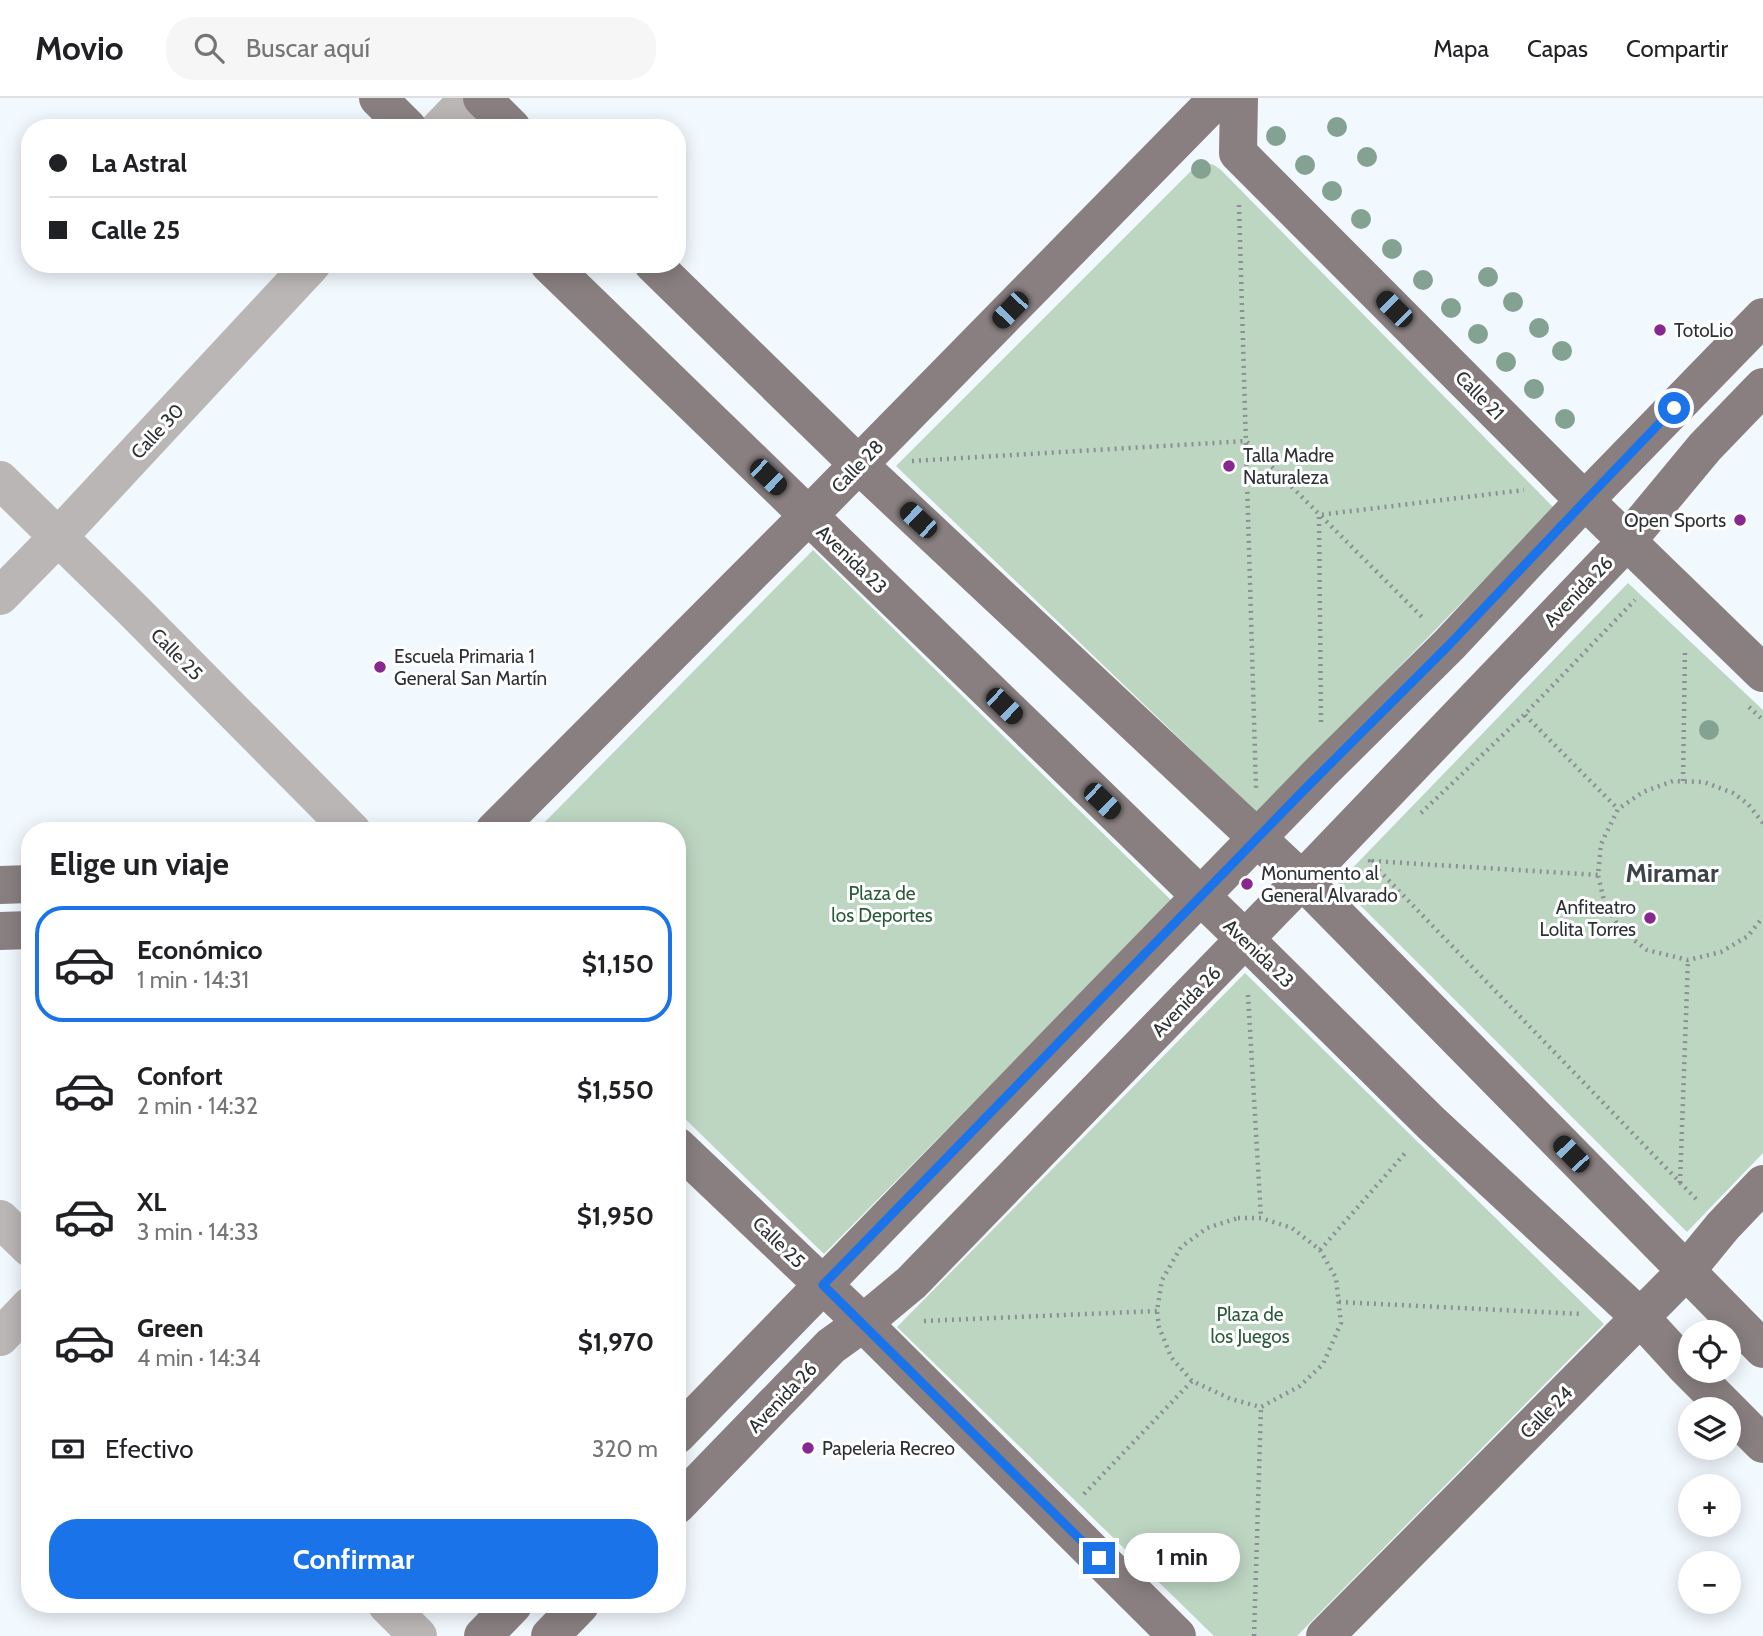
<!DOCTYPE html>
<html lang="es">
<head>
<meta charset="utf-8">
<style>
	body { margin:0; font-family:Cabin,sans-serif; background:#f6f6f6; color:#202124; height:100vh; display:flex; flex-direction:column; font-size:26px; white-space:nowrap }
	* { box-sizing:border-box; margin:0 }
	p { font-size:23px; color:#757577 }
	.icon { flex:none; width:38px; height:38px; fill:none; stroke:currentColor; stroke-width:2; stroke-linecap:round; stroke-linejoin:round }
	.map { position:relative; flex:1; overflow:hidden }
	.side { position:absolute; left:21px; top:724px; width:665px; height:791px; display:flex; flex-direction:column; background:#fff; border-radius:28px; box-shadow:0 4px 18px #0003 }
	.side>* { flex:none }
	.guide { position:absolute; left:21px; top:21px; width:665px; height:154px; border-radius:28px; box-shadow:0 4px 18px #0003; display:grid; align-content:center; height:154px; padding:0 28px; background:#fff }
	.controls { position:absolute; left:1678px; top:1222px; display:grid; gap:14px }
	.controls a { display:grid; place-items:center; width:63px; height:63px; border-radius:50%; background:#fff; box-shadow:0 4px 18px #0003; font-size:35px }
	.end { position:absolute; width:32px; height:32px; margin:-16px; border:9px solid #1a73e8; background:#fff; box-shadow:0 0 0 4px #fff }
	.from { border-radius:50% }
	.bubble { position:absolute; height:49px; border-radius:24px; background:#fff; box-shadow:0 4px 18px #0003; font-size:23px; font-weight:800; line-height:49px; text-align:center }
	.car { position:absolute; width:21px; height:42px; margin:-21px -10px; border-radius:9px; box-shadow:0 0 5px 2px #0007; background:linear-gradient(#222 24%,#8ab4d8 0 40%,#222 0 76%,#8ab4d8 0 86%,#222 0) }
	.guide b { display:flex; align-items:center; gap:24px; height:66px; font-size:26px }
	.guide b+b { border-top:2px solid #e0e0e0 }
	.guide i { width:18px; height:18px; background:#202124 }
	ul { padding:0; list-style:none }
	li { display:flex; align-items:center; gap:21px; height:116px; margin:0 14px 10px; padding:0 14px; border:4px solid transparent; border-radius:28px }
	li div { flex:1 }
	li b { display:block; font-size:26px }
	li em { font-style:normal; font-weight:800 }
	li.selected { border-color:#1a73e8 }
	li>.icon { width:63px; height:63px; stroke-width:1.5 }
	h2 { padding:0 28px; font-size:32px; line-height:84px }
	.pay { display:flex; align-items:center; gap:18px; height:77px; padding:0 28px; font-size:26px }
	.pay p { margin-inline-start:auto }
	.cta { display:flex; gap:14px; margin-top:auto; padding:14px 28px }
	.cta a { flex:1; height:80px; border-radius:28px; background:#1a73e8; color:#fff; font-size:28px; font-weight:800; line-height:80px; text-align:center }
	header { display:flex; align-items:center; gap:42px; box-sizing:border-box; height:98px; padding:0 35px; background:#fff; border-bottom:2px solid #e0e0e0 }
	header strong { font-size:33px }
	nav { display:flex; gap:38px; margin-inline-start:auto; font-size:24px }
	.search { width:490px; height:63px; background:#f6f6f6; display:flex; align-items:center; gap:18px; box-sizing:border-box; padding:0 24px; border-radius:28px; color:#757577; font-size:26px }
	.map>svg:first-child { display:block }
	.green { fill:#bdd6c2 }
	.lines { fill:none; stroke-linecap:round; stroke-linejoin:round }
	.path { stroke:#8b8f94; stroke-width:4.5; stroke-dasharray:2 5; stroke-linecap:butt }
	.minor { stroke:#bbb6b6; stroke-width:38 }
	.major { stroke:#897f80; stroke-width:38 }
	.tree { fill:#84a292 }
	.route { stroke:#1a73e8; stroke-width:9 }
	.poi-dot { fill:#892790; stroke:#fff; stroke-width:2.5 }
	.labels { text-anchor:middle; stroke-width:6; stroke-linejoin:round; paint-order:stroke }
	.poi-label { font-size:19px; fill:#2e3134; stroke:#fff; text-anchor:start }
	.street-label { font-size:19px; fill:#2e3134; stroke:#fff }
	.park-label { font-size:19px; fill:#2a5b39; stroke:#fff }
	.district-label { font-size:26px; font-weight:bold; fill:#3c4449; stroke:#fff }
</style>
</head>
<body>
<header>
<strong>Movio</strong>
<div class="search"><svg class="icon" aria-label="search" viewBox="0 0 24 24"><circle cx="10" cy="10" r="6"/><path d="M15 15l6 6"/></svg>Buscar aquí</div>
<nav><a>Mapa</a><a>Capas</a><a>Compartir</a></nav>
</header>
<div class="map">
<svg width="1763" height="1538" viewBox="0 0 1763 1538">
	<rect width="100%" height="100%" fill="#f1f8fe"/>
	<path class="green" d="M1207 65 1214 67 1221 72 1554 410 1257 715 896 368 1192 72 1200 66Z
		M813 452 1172 803 824 1156 677 1013V733H536Z
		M1628 485 1763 612V1055L1687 1134 1338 785Z
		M1245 875 1604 1226 1297 1538H1214L897 1229Z"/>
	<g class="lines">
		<path class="path" d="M1239 107 1256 690
			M912 363 1246 343 1424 521
			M1749 609 1763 622
			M1525 617 1618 711
			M1321 624 1319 417 1524 392
			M1683 683 1685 551
			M1421 715 1525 616 1635 502
			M1763 725 1748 706 1733 695 1704 684 1673 683 1643 694 1618 711 1601 746 1598 777 1605 807 1622 833 1647 852 1688 862 1721 854 1748 838 1763 819
			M1371 762 1370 763 1698 1103
			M1372 763 1598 777
			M1248 897 1261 1120
			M1680 1085 1688 862
			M1238 1120H1261L1292 1130 1320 1152 1336 1180 1341 1225 1323 1266 1300 1288 1261 1309 1231 1301 1192 1283 1171 1259 1159 1229 1157 1213 1162 1182 1181 1149 1207 1130Z
			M1320 1152 1407 1053
			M1339 1204 1582 1216
			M924 1223 1157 1213
			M1084 1396 1192 1283
			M1254 1538 1261 1309"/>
		<path class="minor" d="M440 30 469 0
			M0 382 133 512 352 733
			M0 498 58 439 312 166
			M0 1121 30 1150
			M0 1239 30 1208
			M387 1507 418 1538"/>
		<path class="major" d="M378 0 408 30
			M482 0 512 30
			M1239 0 1238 55 1569 387 1763 575
			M549 166 1245 841 1431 1025 1640 1219 1684 1267 1728 1311
			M653 166 858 366 1302 782 1763 1251
			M494 733 808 418 1218 0
			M0 787 30 786
			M0 833 30 832
			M677 1048 863 1225 1177 1538
			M1729 1312 1763 1346
			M677 1337 1321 674 1449 547 1585 402 1763 219
			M677 1407 831 1248 863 1225 911 1185 1302 782 1627 443 1705 349 1763 289
			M483 1538 513 1507
			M550 1538 580 1507
			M1325 1538 1686 1173 1723 1128 1763 1086"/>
	</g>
	<g class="tree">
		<circle cx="1337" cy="29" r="10"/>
		<circle cx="1276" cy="38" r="10"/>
		<circle cx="1367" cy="59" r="10"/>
		<circle cx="1305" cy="67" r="10"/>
		<circle cx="1201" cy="71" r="10"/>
		<circle cx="1332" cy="93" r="10"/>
		<circle cx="1361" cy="121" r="10"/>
		<circle cx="1392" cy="151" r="10"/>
		<circle cx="1488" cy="179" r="10"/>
		<circle cx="1423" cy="182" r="10"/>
		<circle cx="1513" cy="204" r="10"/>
		<circle cx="1451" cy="210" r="10"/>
		<circle cx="1539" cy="230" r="10"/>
		<circle cx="1478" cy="236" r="10"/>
		<circle cx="1562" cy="253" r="10"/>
		<circle cx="1506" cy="264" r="10"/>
		<circle cx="1534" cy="291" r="10"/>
		<circle cx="1565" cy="321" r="10"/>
		<circle cx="1709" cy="632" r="10"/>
	</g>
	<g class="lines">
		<path class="route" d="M1099 1460 823 1187 1305 691 1449 547 1586 402 1674 310"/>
	</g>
	<g class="poi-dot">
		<circle cx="1660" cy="232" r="7"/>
		<circle cx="1229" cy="368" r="7"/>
		<circle cx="1740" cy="422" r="7"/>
		<circle cx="380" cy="569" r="7"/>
		<circle cx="1247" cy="786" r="7"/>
		<circle cx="1650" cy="820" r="7"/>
		<circle cx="808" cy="1350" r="7"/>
	</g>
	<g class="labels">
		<g class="poi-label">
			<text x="1674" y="239">TotoLio</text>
			<text x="1243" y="364">Talla Madre<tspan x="1243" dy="22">Naturaleza</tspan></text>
			<text x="1726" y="429" text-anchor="end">Open Sports</text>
			<text x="394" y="565">Escuela Primaria 1<tspan x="394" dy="22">General San Martín</tspan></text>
			<text x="1261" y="782">Monumento al<tspan x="1261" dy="22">General Alvarado</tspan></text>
			<text x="1636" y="816" text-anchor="end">Anfiteatro<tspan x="1636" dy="22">Lolita Torres</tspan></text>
			<text x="822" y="1357">Papeleria Recreo</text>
		</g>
		<g class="street-label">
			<text transform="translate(1480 297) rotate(45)" y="7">Calle 21</text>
			<text transform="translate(157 333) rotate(-47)" y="7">Calle 30</text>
			<text transform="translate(857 368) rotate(-46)" y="7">Calle 28</text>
			<text transform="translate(852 461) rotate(44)" y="7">Avenida 23</text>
			<text transform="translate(1578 493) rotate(-46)" y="7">Avenida 26</text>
			<text transform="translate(177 556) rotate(45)" y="7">Calle 25</text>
			<text transform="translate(1259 855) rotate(44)" y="7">Avenida 23</text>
			<text transform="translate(1186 903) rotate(-46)" y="7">Avenida 26</text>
			<text transform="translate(779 1144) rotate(44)" y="7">Calle 25</text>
			<text transform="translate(782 1299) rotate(-46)" y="7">Avenida 26</text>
			<text transform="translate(1546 1314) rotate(-45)" y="7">Calle 24</text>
		</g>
		<g class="park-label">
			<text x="882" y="802">Plaza de<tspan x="882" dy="22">los Deportes</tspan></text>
			<text x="1250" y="1223">Plaza de<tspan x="1250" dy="22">los Juegos</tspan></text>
		</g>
		<g class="district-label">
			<text x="1672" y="784">Miramar</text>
		</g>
	</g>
</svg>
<div class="controls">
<a><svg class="icon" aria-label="locate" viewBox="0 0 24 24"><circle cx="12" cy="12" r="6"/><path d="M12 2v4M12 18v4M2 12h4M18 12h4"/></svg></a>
<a><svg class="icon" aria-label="layers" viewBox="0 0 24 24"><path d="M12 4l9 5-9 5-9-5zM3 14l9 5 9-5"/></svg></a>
<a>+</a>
<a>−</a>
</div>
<i class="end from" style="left:1674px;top:310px"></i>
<i class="end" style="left:1099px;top:1460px"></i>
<div class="bubble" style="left:1124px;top:1435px;width:116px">1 min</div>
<i class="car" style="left:1394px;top:211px;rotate:315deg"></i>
<i class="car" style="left:1010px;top:212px;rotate:224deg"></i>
<i class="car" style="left:768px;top:379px;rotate:134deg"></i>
<i class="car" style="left:918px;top:422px;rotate:313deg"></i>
<i class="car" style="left:1004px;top:608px;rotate:134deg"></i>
<i class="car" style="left:1102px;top:703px;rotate:134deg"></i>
<i class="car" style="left:1571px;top:1056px;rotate:316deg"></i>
<div class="guide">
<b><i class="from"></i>La Astral</b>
<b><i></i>Calle 25</b>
</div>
<section class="side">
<h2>Elige un viaje</h2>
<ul>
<li class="selected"><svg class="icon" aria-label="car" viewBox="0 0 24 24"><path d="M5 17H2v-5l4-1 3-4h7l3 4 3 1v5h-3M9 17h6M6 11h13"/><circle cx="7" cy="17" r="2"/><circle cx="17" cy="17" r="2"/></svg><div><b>Económico</b><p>1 min · 14:31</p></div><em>$1,150</em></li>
<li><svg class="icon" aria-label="car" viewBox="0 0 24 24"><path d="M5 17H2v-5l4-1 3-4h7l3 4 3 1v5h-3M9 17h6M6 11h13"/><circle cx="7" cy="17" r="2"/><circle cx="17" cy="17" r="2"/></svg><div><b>Confort</b><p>2 min · 14:32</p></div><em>$1,550</em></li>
<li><svg class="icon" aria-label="car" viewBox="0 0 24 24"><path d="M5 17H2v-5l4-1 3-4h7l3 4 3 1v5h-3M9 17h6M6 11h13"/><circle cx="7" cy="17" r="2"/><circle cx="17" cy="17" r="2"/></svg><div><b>XL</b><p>3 min · 14:33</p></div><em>$1,950</em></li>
<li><svg class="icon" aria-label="car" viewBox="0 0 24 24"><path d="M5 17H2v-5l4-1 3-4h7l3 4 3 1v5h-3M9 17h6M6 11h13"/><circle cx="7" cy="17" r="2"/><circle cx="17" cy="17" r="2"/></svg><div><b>Green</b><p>4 min · 14:34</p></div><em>$1,970</em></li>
</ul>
<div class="pay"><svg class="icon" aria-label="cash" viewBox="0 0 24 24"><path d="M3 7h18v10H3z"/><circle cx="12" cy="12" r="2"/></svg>Efectivo<p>320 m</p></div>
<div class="cta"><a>Confirmar</a></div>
</section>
</div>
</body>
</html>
